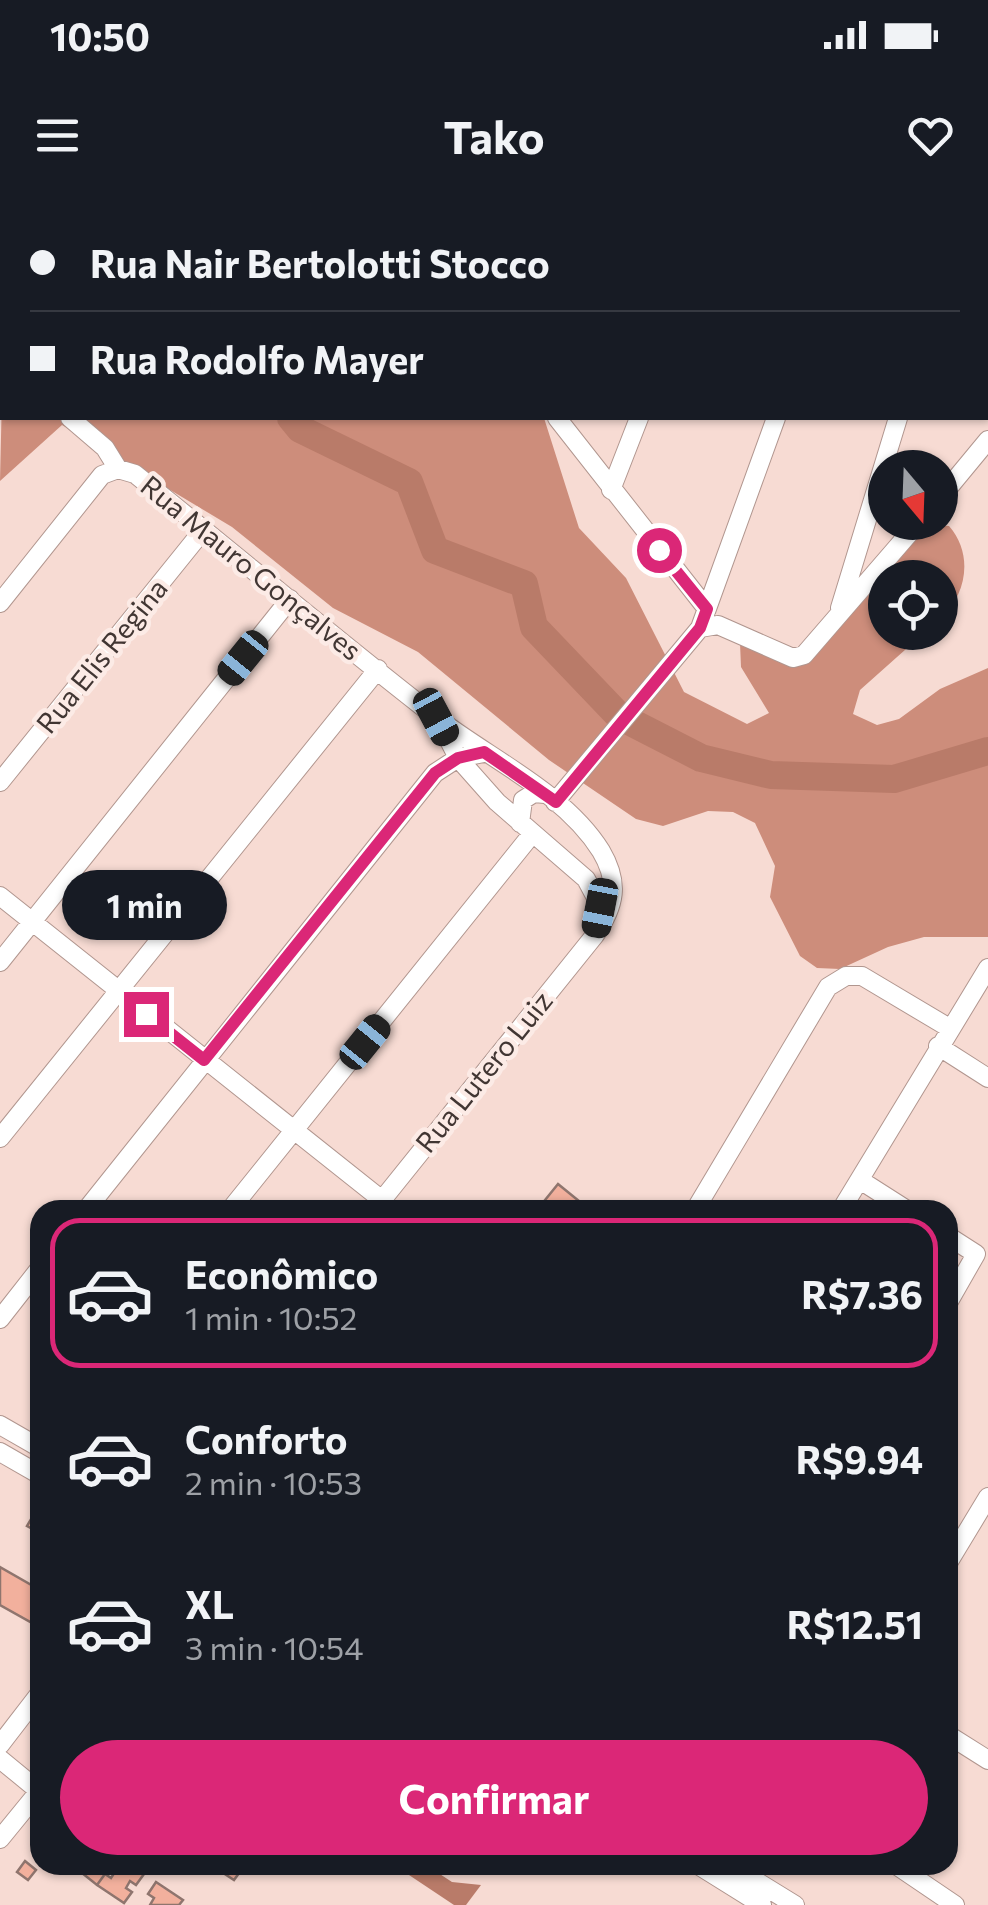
<!DOCTYPE html>
<html lang="pt">
<head>
<meta charset="utf-8">
<style>
	body { margin:0; font-family:Commissioner,sans-serif; background:#242831; color:#f1f3f6; height:100vh; display:flex; flex-direction:column; font-size:38px; white-space:nowrap }
	* { box-sizing:border-box; margin:0 }
	p { font-size:32px; color:#9ea1a6 }
	.icon { flex:none; width:55px; height:55px; fill:none; stroke:currentColor; stroke-width:2; stroke-linecap:round; stroke-linejoin:round }
	.map { position:relative; flex:1; overflow:hidden }
	.details { position:absolute; left:30px; top:1000px; width:928px; height:675px; display:flex; flex-direction:column; background:#171b24; border-radius:30px; box-shadow:0 2px 8px #0004 }
	.details>* { flex:none }
	.guide { position:absolute; left:0px; top:0px; width:990px; height:220px; box-shadow:0 2px 8px #0004; display:grid; align-content:center; height:220px; padding:0 30px; background:#171b24 }
	.needle { width:65px; rotate:161deg }
	.tools { position:absolute; left:868px; top:250px; display:grid; gap:20px }
	.tools a { display:grid; place-items:center; width:90px; height:90px; border-radius:50%; background:#171b24; box-shadow:0 2px 8px #0004; font-size:50px }
	.end { position:absolute; width:45px; height:45px; margin:-22px; border:12px solid #db2777; background:#fff; box-shadow:0 0 0 5px #fff }
	.from { border-radius:50% }
	.bubble { position:absolute; height:70px; border-radius:35px; background:#171b24; box-shadow:0 2px 8px #0004; font-size:32px; font-weight:700; line-height:70px; text-align:center }
	.car { position:absolute; width:30px; height:60px; margin:-30px -15px; border-radius:12px; box-shadow:0 0 8px 2px #0007; background:linear-gradient(#222 24%,#8ab4d8 0 40%,#222 0 76%,#8ab4d8 0 86%,#222 0) }
	.guide b { display:flex; align-items:center; gap:35px; height:95px; font-size:38px }
	.guide b+b { border-top:2px solid #363941 }
	.guide i { width:25px; height:25px; background:#f1f3f6 }
	ul { padding:18px 0 0; list-style:none }
	li { display:flex; align-items:center; gap:30px; height:150px; margin:0 20px 15px; padding:0 10px; border:5px solid transparent; border-radius:30px }
	li div { flex:1 }
	li b { display:block; font-size:38px }
	li em { font-style:normal; font-weight:700 }
	li.on { border-color:#db2777 }
	li>.icon { width:90px; height:90px; stroke-width:1.5 }
	.cta { display:flex; gap:20px; margin-top:auto; padding:20px 30px }
	.cta a { flex:1; height:115px; border-radius:60px; background:#db2777; color:#fff; font-size:40px; font-weight:700; line-height:115px; text-align:center }
	.status { display:flex; justify-content:space-between; align-items:center; height:70px; padding:0 50px; background:#171b24; direction:ltr }
	.status svg { height:28px; fill:currentColor }
	header { display:flex; justify-content:space-between; align-items:center; height:130px; padding:0 30px; background:#171b24; font-size:45px; font-weight:700 }
	.map>svg:first-child { display:block }
	.forest { fill:#cd8d7b }
	.water { fill:#b97b69 }
	.lines { fill:none; stroke-linecap:round; stroke-linejoin:round }
	.river { stroke:#b97b69; stroke-width:28 }
	.building { fill:#f2b09d; stroke:#8f756e; stroke-width:2.5 }
	.minor-casing { stroke:#b1968f; stroke-width:20 }
	.minor { stroke:#fff; stroke-width:18 }
	.route { stroke:#db2777; stroke-width:12 }
	.labels { text-anchor:middle; stroke-width:9; stroke-linejoin:round; paint-order:stroke }
	.street-label { font-size:28px; fill:#413633; stroke:#fcebe6 }
</style>
</head>
<body>
<div class="status"><b>10:50</b><svg viewBox="0 0 49 12"><path d="M0 12V9h3v3zM5 12V6h3v6zM10 12V3h3v9zM15 12V0h3v12zM26 1h20v11H26zM47 4h2v5h-2z"/></svg></div>
<header><svg class="icon" aria-label="menu" viewBox="0 0 24 24"><path d="M4 6h16M4 12h16M4 18h16"/></svg>Tako<svg class="icon" aria-label="heart" viewBox="0 0 24 24"><path d="M12 20l-8-8c-3-5 5-10 8-4 3-6 11-1 8 4z"/></svg></header>
<div class="map">
<svg width="988" height="1705" viewBox="0 0 988 1705">
	<rect width="100%" height="100%" fill="#f7dbd3"/>
	<path class="forest" d="M0 0H490L2 2V191Z
		M2 194V218H544L579 328 626 378 684 492 747 524 769 513 741 467 740 443 785 450 810 448 927 324 949 326C973 353 968 394 940 419V378H885V432L924 433 860 490 853 514 877 525 899 519 940 489 988 468V737H924L888 747 840 769 817 768 800 756 770 697 775 666 755 623 733 612 708 611 663 626 636 619 549 560 418 452 333 408 232 327 62 225 0 281Z"/>
	<path class="water" d="M412 1665H426L452 1682 481 1685 466 1705H454L406 1673Z"/>
	<g class="lines">
		<path class="river" d="M213 2 215 0
			M291 218 300 229 409 282 435 350 524 384 534 427 619 516 701 558 771 575 894 579 988 551"/>
	</g>
	<path class="building" d="M558 984 590 1010H537Z
		M37 1309 40 1311V1333L27 1326Z
		M0 1367 40 1390V1415L34 1424 0 1405Z
		M25 1661 36 1670 28 1680 17 1672Z
		M72 1665H102L98 1670 105 1674 97 1685Z
		M111 1665H131L144 1674 136 1685 130 1681 126 1688 132 1692 124 1703 97 1685 105 1674 111 1678 115 1672Z
		M211 1665H236L242 1669 234 1680Z
		M156 1682 183 1700 179 1705H150L154 1698 148 1694Z"/>
	<g class="lines">
		<g class="minor-casing">
			<path id="minor" d="M585 2 586 0
				M711 2 712 0
				M845 2V0
				M971 2 972 0
				M0 174H2
				M70 218 105 248 118 269 135 274C236 355 335 439 437 518 490 559 565 593 601 651 620 683 615 706 595 735L374 1010
				M557 218 707 409
				M611 290 639 218
				M940 298 988 240
				M0 403 102 275 118 269
				M840 408 898 218
				M700 428 718 425 793 458 804 455 919 322
				M441 525 458 558 497 602 586 679 601 707 597 725
				M0 582 204 329
				M555 602 700 428 776 218
				M520 623 523 600 534 593 545 594
				M0 696 382 1000
				M0 762 290 399
				M938 846 988 878
				M0 938 378 469
				M860 980 907 1010
				M86 1010 435 573 458 558 484 553
				M230 1010 532 634
				M695 1010 828 787 846 776H862L951 829
				M841 1010 988 768
				M948 1036 976 1054 948 1103
				M0 1119 40 1068
				M0 1225 40 1248
				M0 1252 40 1275
				M948 1363 988 1297
				M950 1536 988 1560
				M0 1545 40 1493
				M0 1559 39 1591
				M0 1639 40 1590
				M698 1665 762 1705
				M730 1665 795 1705
				M896 1665 955 1705"/>
		</g>
		<use href="#minor" class="minor"/>
	</g>
	<g class="lines">
		<path class="route" d="M146 814 204 860 435 573 458 558 484 552 556 602 700 428 707 409 659 350"/>
	</g>
	<g class="labels">
		<g class="street-label">
			<text transform="translate(251 368) rotate(39)" y="10">Rua Mauro Gonçalves</text>
			<text transform="translate(102 456) rotate(-51)" y="10">Rua Elis Regina</text>
			<text transform="translate(484 872) rotate(-51)" y="10">Rua Lutero Luiz</text>
		</g>
	</g>
</svg>
<div class="tools">
<a><svg class="needle" viewBox="-14 -14 28 28"><path d="M0-13l5 13h-10z" fill="#e53935"/><path d="M0 13l5-13h-10z" fill="#9ea1a6"/></svg></a>
<a><svg class="icon" aria-label="locate" viewBox="0 0 24 24"><circle cx="12" cy="12" r="6"/><path d="M12 2v4M12 18v4M2 12h4M18 12h4"/></svg></a>
</div>
<i class="end from" style="left:659px;top:350px"></i>
<i class="end" style="left:146px;top:814px"></i>
<div class="bubble" style="left:62px;top:670px;width:165px">1 min</div>
<i class="car" style="left:243px;top:458px;rotate:219deg"></i>
<i class="car" style="left:436px;top:517px;rotate:152deg"></i>
<i class="car" style="left:600px;top:708px;rotate:191deg"></i>
<i class="car" style="left:365px;top:842px;rotate:39deg"></i>
<div class="guide">
<b><i class="from"></i>Rua Nair Bertolotti Stocco</b>
<b><i></i>Rua Rodolfo Mayer</b>
</div>
<section class="details">
<ul>
<li class="on"><svg class="icon" aria-label="car" viewBox="0 0 24 24"><path d="M5 17H2v-5l4-1 3-4h7l3 4 3 1v5h-3M9 17h6M6 11h13"/><circle cx="7" cy="17" r="2"/><circle cx="17" cy="17" r="2"/></svg><div><b>Econômico</b><p>1 min · 10:52</p></div><em>R$7.36</em></li>
<li><svg class="icon" aria-label="car" viewBox="0 0 24 24"><path d="M5 17H2v-5l4-1 3-4h7l3 4 3 1v5h-3M9 17h6M6 11h13"/><circle cx="7" cy="17" r="2"/><circle cx="17" cy="17" r="2"/></svg><div><b>Conforto</b><p>2 min · 10:53</p></div><em>R$9.94</em></li>
<li><svg class="icon" aria-label="car" viewBox="0 0 24 24"><path d="M5 17H2v-5l4-1 3-4h7l3 4 3 1v5h-3M9 17h6M6 11h13"/><circle cx="7" cy="17" r="2"/><circle cx="17" cy="17" r="2"/></svg><div><b>XL</b><p>3 min · 10:54</p></div><em>R$12.51</em></li>
</ul>
<div class="cta"><a>Confirmar</a></div>
</section>
</div>
</body>
</html>
